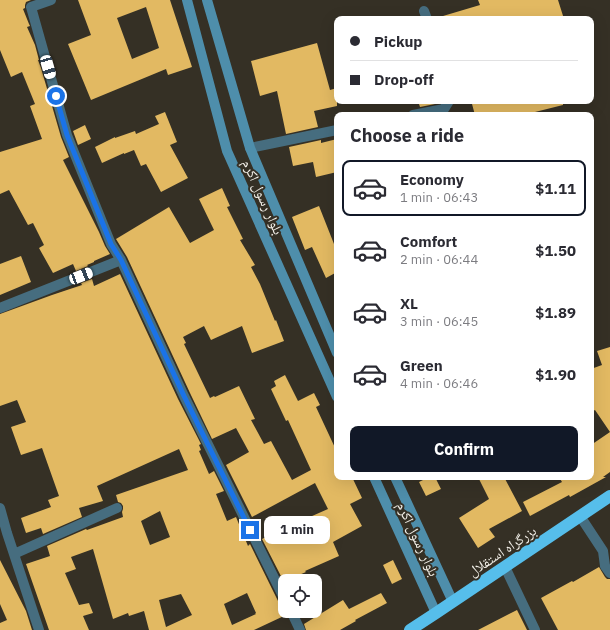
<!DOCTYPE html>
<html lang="en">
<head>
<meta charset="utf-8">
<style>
	body { margin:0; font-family:"IBM Plex Sans","Noto Naskh Arabic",sans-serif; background:#f2f2f3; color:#2b2b33; height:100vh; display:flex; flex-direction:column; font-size:15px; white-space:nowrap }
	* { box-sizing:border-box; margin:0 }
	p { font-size:13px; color:#7c7c81 }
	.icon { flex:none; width:22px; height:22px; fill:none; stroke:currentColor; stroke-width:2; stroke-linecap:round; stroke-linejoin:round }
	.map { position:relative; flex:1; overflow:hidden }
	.sheet { position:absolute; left:334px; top:112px; width:260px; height:368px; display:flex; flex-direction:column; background:#fff; border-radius:8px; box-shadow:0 4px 16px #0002 }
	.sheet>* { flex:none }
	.banner { position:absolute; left:334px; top:16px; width:260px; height:88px; border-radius:8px; box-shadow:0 4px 16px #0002; display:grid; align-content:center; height:88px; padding:0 16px; background:#fff }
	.buttons { position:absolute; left:278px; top:574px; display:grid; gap:8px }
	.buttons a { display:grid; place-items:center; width:44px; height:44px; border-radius:8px; background:#fff; box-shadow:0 4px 16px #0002; font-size:20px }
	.end { position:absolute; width:18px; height:18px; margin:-9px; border:5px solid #1a73e8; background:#fff; box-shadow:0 0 0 2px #fff }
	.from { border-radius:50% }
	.bubble { position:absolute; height:28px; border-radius:8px; background:#fff; box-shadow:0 4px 16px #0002; font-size:13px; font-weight:700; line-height:28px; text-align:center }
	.car { position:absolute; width:12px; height:24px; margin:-12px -6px; border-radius:5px; box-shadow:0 0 3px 1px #0007; background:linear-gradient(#fff 24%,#345 0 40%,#fff 0 76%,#345 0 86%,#fff 0) }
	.banner b { display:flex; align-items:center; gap:14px; height:38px; font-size:15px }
	.banner b+b { border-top:1px solid #e1e1e2 }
	.banner i { width:10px; height:10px; background:#2b2b33 }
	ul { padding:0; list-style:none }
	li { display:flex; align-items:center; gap:12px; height:56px; margin:0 8px 6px; padding:0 8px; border:2px solid transparent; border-radius:8px }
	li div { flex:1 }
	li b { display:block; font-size:15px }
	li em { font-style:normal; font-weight:700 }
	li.current { border-color:#111827 }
	li>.icon { width:36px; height:36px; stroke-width:1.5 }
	h2 { padding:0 16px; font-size:18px; line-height:48px }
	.button { display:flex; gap:8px; margin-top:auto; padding:8px 16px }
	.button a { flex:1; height:46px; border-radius:8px; background:#111827; color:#fff; font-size:16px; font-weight:700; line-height:46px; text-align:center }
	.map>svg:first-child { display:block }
	.building { fill:#e2b962; fill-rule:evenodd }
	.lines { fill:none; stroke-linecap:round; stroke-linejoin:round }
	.street { stroke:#466d7f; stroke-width:10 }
	.secondary { stroke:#4e8eab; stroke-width:10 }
	.highway { stroke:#56beeb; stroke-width:12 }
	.route { stroke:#1a73e8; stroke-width:5 }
	.labels { text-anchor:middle; stroke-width:4; stroke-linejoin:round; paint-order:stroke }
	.street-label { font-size:14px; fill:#f4f1ea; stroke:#353025 }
</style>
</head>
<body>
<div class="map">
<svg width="610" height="630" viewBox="0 0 610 630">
	<rect width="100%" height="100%" fill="#353025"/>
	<path class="building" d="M0 0H31L26 2 25 5V8L23 9 29 24 30 26 27 27 35 45 39 60H38L41 68 61 137 69 157 63 160 99 232 105 246 110 254 94 261V262L87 265 88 266 76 271 73 264 53 273 39 248 44 245 33 223 28 225 9 190 0 194V152L42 139 30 106 35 104 22 72 11 77 0 50Z
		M78 0H170L192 67 168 75 166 69 91 100 68 44 91 35ZM146 7 159 48 132 59 117 18Z
		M478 0H558L564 19H443V16L480 5Z
		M317 43 330 90 337 88V106L314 111 318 127 286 134 277 91 260 96 251 61Z
		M418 101H441V102L440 103 420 107Z
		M481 101H563V105L531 113V115H475L472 104Z
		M165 112 177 142 170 145 188 178 161 192 146 164 141 166 134 150 124 154V153L102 163 95 147 115 137V138L135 131 136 134 159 124 155 116Z
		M85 125 91 139 78 145 73 131Z
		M337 139V172L316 177 313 162 293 166 289 147 321 140V143Z
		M222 188 230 206 227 207 243 239 240 240 255 265 251 267 260 284 275 321 276 320 284 341 252 353 242 326 211 340 204 326 183 337 186 343 184 344 210 398 214 396 215 397 239 386 255 419 251 420 264 444 271 441 292 480 311 470 288 420 286 421 271 389 276 386 274 381 285 375 298 401 314 393 320 405 316 407 337 452V477H352L362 498 350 504 362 526 333 542 339 556 305 571 306 572 285 581 284 582 262 539 303 519V520L328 509 315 483 252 517 226 465 249 452 236 428 212 439 190 393 127 257 116 239 169 207 190 243 214 230 199 199Z
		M319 206 334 244 337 242V272L326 278 312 247 305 250 292 217Z
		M21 256 31 282 0 295V264Z
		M120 274 178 399 201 444 199 445 201 450 199 451 209 474 214 471 224 491 216 494 227 521 236 517 248 546 250 544 279 603 281 605 284 606 285 608V611L286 615 254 630H149L144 611 129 616 128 613 113 619 93 549 71 557 76 569 65 573 79 605 89 603 93 613 83 616 89 630H49L26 564 50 556 47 546 86 529 87 530 123 517 122 512 123 509V506L121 503 118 502 116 495 188 470 179 449 97 486 103 501 79 508 82 517 43 534 41 528 26 533 21 518 51 507 48 500 59 496 42 448 21 455 11 427 26 422 17 400 0 406V314L52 295 82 285 81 283 92 279 94 286ZM160 511 170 537 150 545 141 521ZM247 593 256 613H255L256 614 232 625 224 604ZM181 594 192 615 166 627 159 600Z
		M610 347V432L595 410 591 412V369L602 365 597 351Z
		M610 432V472L603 477H606L570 497 569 495 530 516 523 502 562 482 559 477H591V445Z
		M429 477H435L441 489 426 496 419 482Z
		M478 477H504L522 511 489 529 495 537 478 548 459 518 489 499Z
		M0 560 26 611 32 630H0V623L7 620 0 604Z
		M393 560 402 579 392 584 383 565Z
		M599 567 605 577 607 579H610V630H558L541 598 572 581 573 582Z
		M381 593 387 603 355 620 356 621 340 630H306L304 624 343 600 349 609Z
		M517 610 527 630H478Z"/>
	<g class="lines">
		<path class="street" d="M51 0 31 7 67 135 111 244 121 260 184 396 285 600
			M424 11 427 19
			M413 115 444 109 449 101
			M250 148 337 130
			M0 308 121 260
			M0 508 7 533 39 630
			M580 516 603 551 605 566 610 573
			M14 554 117 508
			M505 567 535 630
			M291 611 300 630"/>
		<path class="secondary" d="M187 0 227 151 337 397
			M207 0 250 148 337 353
			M374 477 436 613
			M395 477 453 602"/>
		<path class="highway" d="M410 630 436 613 610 496"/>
	</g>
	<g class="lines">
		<path class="route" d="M56 96 67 135 111 244 121 260 184 396 250 530"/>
	</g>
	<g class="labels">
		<g class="street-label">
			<text transform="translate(263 197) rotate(66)" y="5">بلوار رسول اکرم</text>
			<text transform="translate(418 539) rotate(65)" y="5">بلوار رسول اکرم</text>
			<text transform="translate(502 551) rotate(-34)" y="5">بزرگراه استقلال</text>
		</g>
	</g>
</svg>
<div class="buttons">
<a><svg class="icon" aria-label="locate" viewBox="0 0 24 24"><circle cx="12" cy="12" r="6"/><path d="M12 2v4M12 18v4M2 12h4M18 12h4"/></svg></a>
</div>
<i class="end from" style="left:56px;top:96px"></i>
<i class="end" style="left:250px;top:530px"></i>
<div class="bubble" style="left:264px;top:516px;width:66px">1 min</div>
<i class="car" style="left:48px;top:67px;rotate:164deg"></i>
<i class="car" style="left:81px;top:276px;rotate:69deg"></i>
<div class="banner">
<b><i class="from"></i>Pickup</b>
<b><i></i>Drop-off</b>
</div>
<section class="sheet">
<h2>Choose a ride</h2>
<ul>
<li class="current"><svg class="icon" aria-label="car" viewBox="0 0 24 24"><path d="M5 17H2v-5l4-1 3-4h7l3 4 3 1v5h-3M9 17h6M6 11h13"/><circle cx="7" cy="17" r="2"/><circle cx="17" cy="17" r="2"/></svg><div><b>Economy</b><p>1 min · 06:43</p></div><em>$1.11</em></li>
<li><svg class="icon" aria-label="car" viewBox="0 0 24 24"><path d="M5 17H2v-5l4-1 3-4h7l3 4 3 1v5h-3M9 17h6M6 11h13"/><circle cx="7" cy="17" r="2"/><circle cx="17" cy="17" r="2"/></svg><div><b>Comfort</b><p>2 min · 06:44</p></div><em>$1.50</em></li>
<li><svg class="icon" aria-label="car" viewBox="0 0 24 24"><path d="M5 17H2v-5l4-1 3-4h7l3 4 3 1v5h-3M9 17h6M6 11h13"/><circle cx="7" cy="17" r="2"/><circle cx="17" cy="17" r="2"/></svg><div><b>XL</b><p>3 min · 06:45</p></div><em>$1.89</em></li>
<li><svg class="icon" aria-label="car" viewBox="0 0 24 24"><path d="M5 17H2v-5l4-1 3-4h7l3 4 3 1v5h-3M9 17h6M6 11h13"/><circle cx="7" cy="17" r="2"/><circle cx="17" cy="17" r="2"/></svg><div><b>Green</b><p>4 min · 06:46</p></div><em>$1.90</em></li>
</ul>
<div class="button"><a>Confirm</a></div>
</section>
</div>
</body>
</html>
